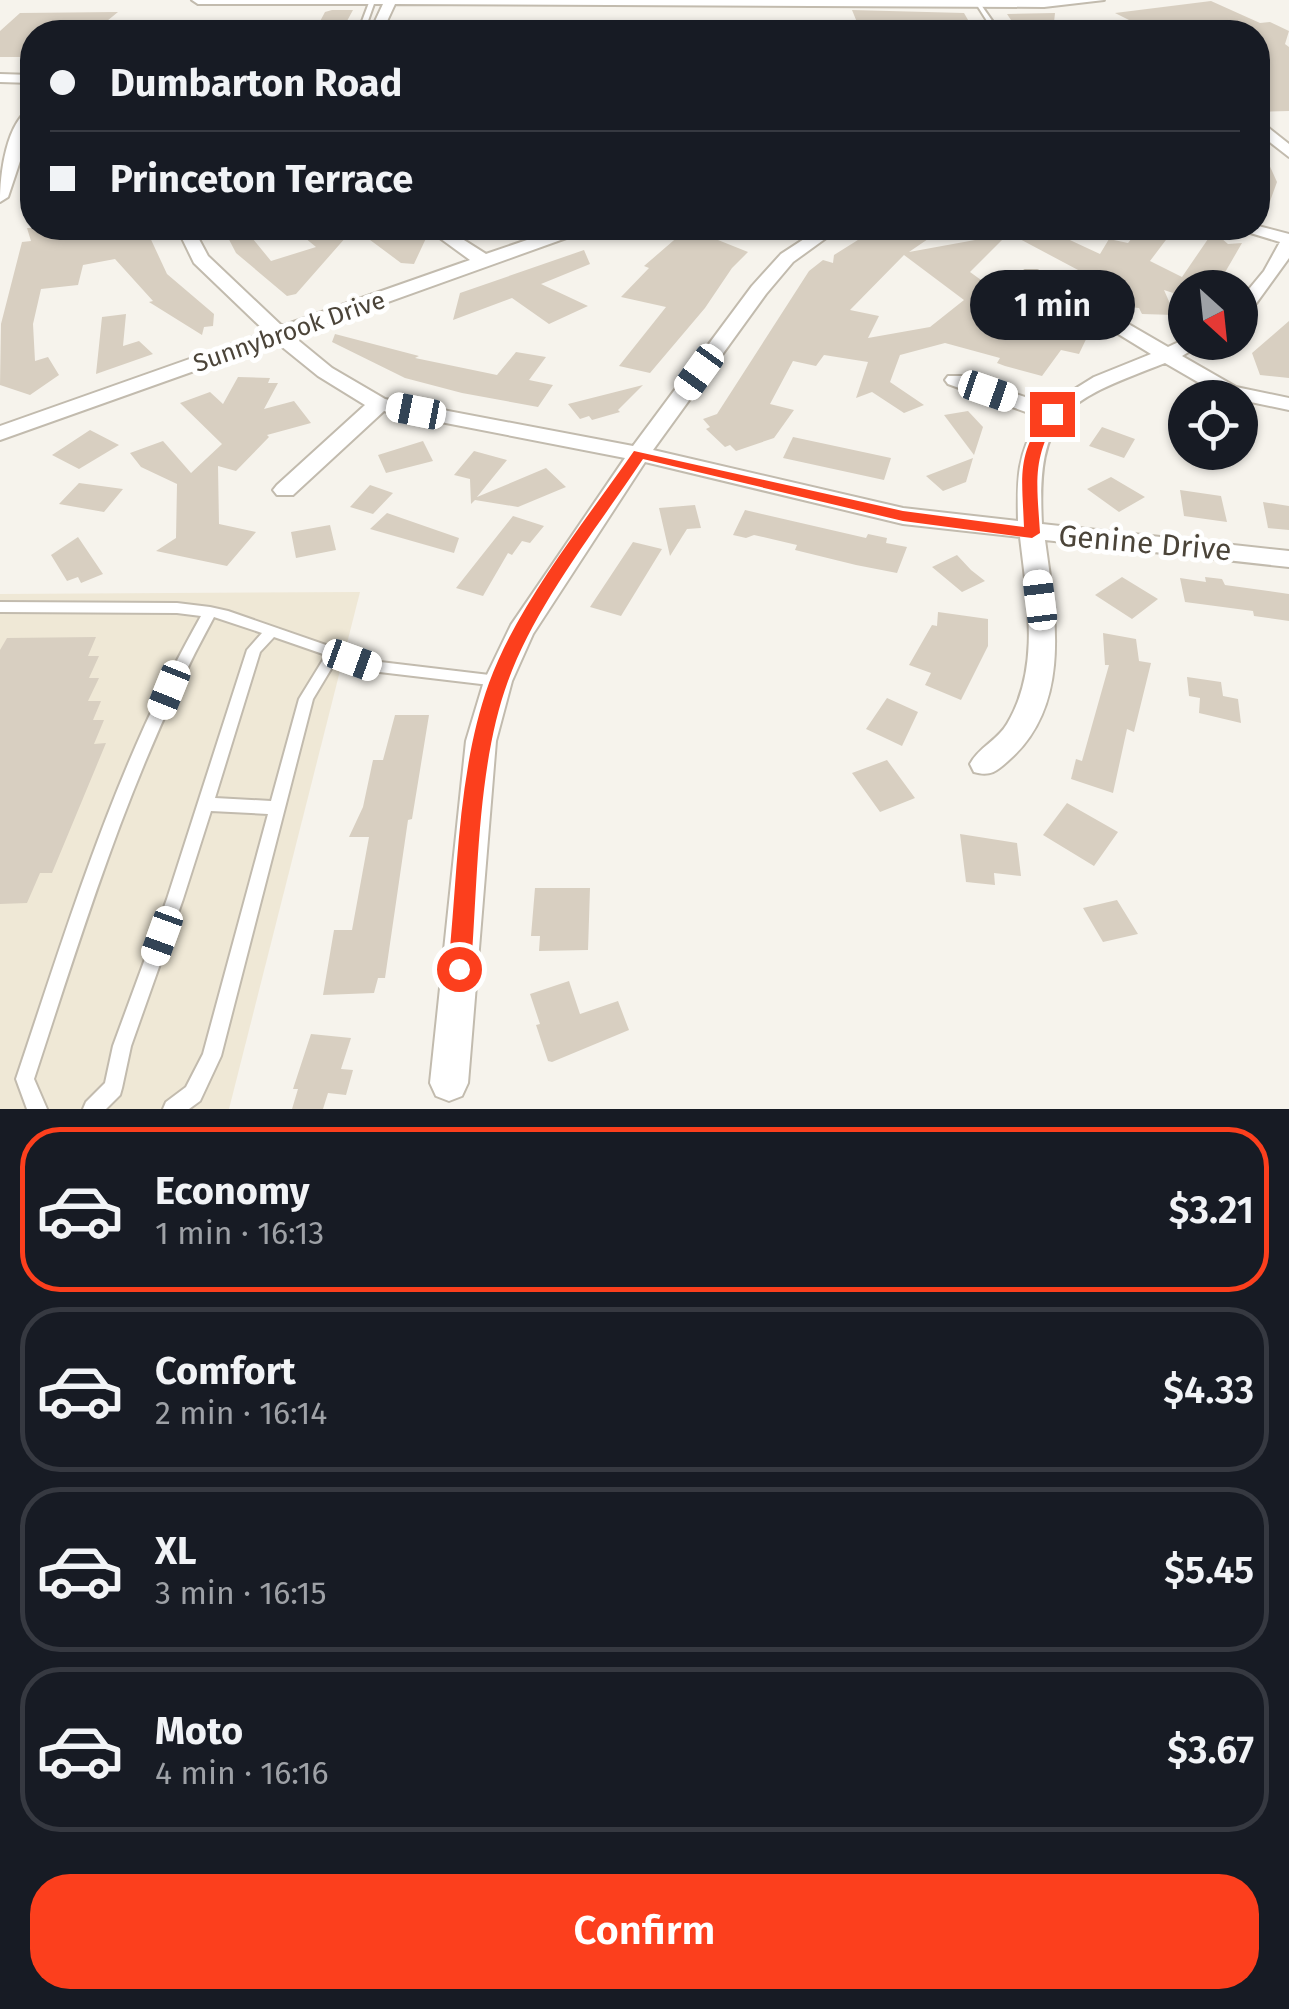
<!DOCTYPE html>
<html lang="en">
<head>
<meta charset="utf-8">
<style>
	body { margin:0; font-family:"Fira Sans",sans-serif; background:#242831; color:#f1f3f6; height:100vh; display:flex; flex-direction:column; font-size:38px; white-space:nowrap }
	* { box-sizing:border-box; margin:0 }
	p { font-size:32px; color:#9ea1a6 }
	.icon { flex:none; width:55px; height:55px; fill:none; stroke:currentColor; stroke-width:2; stroke-linecap:round; stroke-linejoin:round }
	.map { position:relative; height:1109px; overflow:hidden }
	.side { display:flex; flex-direction:column; background:#171b24; flex:1 }
	.side>* { flex:none }
	.guide { position:absolute; left:20px; top:20px; width:1250px; height:220px; border-radius:40px; box-shadow:0 2px 8px #0004; display:grid; align-content:center; height:220px; padding:0 30px; background:#171b24 }
	.needle { width:65px; rotate:153deg }
	.buttons { position:absolute; left:1168px; top:270px; display:grid; gap:20px }
	.buttons a { display:grid; place-items:center; width:90px; height:90px; border-radius:50%; background:#171b24; box-shadow:0 2px 8px #0004; font-size:50px }
	.end { position:absolute; width:45px; height:45px; margin:-22px; border:12px solid #fc3f1d; background:#fff; box-shadow:0 0 0 5px #fff }
	.from { border-radius:50% }
	.bubble { position:absolute; height:70px; border-radius:35px; background:#171b24; box-shadow:0 2px 8px #0004; font-size:32px; font-weight:600; line-height:70px; text-align:center }
	.car { position:absolute; width:30px; height:60px; margin:-30px -15px; border-radius:12px; box-shadow:0 0 8px 2px #0007; background:linear-gradient(#fff 24%,#345 0 40%,#fff 0 76%,#345 0 86%,#fff 0) }
	.guide b { display:flex; align-items:center; gap:35px; height:95px; font-size:38px }
	.guide b+b { border-top:2px solid #363941 }
	.guide i { width:25px; height:25px; background:#f1f3f6 }
	ul { padding:18px 0 0; list-style:none }
	li { display:flex; align-items:center; gap:30px; height:165px; margin:0 20px 15px; padding:0 10px; border:5px solid #363941; border-radius:40px }
	li div { flex:1 }
	li b { display:block; font-size:38px }
	li em { font-style:normal; font-weight:600 }
	li.active { border-color:#fc3f1d }
	li>.icon { width:90px; height:90px; stroke-width:1.5 }
	.primary-button { display:flex; gap:20px; margin-top:auto; padding:20px 30px }
	.primary-button a { flex:1; height:115px; border-radius:40px; background:#fc3f1d; color:#fff; font-size:40px; font-weight:600; line-height:115px; text-align:center }
	.map>svg:first-child { display:block }
	.education { fill:#efe8d6 }
	.building { fill:#d8cfc1; fill-rule:evenodd }
	.lines { fill:none; stroke-linecap:round; stroke-linejoin:round }
	.service-casing { stroke:#c2bbae; stroke-width:4 }
	.minor-casing { stroke:#c2bbae; stroke-width:4 }
	.service { fill:#fff; fill-rule:evenodd }
	.minor { fill:#fff; fill-rule:evenodd }
	.route { fill:#fc3f1d }
	.labels { text-anchor:middle; stroke-width:10; stroke-linejoin:round; paint-order:stroke }
	.far-street-label { font-size:25px; fill:#4b4439; stroke:#fff }
	.street-label { font-size:30px; fill:#4b4439; stroke:#fff }
</style>
</head>
<body>
<div class="map">
<svg width="1289" height="1109" viewBox="0 0 1289 1109">
	<rect width="100%" height="100%" fill="#f6f3ec"/>
	<path class="education" d="M360 592 229 1109H0V594Z"/>
	<path class="building" d="M1211 1 1260 23 1270 22 1289 31 1285 44 1289 47V111L1258 112V32H1153L1115 13Z
		M332 10H353L341 32 317 27 325 12Z
		M852 10 964 13 975 32H902L898 24 875 32H861Z
		M118 12 96 30 32 32 30 57H0V31L20 13Z
		M1055 13 1053 32H1019L1007 14Z
		M1258 140 1277 182 1262 223 1258 222Z
		M27 228H135V234L147 231 167 274 214 314 213 326 204 327 202 335 149 302 153 301 115 259 83 265 78 285 41 289 33 324 35 361 48 357 59 375 30 395 0 385 1 324 22 242 31 241Z
		M223 228H244L271 261 316 247 293 228H423L428 234 414 264 401 263 354 228 296 294 287 296 236 253Z
		M688 228 748 252 732 268 705 308 650 373 619 366 666 307 621 297 649 268 644 266Z
		M877 228H893L928 239 909 252 1008 234 970 272 1010 301 1022 297 1040 309 1019 317 1089 333 1079 354 1061 350 1042 376 1005 366 997 363 1000 358 945 343 900 355 890 382 924 405 904 413 872 392 856 398 868 362 824 355 816 366 793 361 770 404 794 410 774 438 736 451 730 445 725 447 706 429 710 427 703 419 717 414 809 271 823 260 833 263 834 255ZM904 255 964 300 930 327 868 338 879 316 850 310Z
		M999 228H1044L1100 254 1109 239 1128 243 1140 228H1175L1150 261 1182 277 1208 239 1221 238 1228 244 1242 243 1216 288H1185V297L1164 290 1175 315 1142 314 1139 308 1128 307 1122 292 1110 296 1086 282 1095 279Z
		M584 250 590 264 541 284 588 306 549 324 512 298 453 320 460 293Z
		M126 314 123 346 139 341 153 354 96 374 102 317Z
		M1289 321V378L1260 375 1252 353Z
		M335 334 419 356 415 358 497 375 516 352 546 357 529 380 553 385 538 407 462 393 405 378 332 342Z
		M238 377 270 378 268 383H278L264 409 294 401 311 423 267 435 269 437 236 471 218 466 219 524 256 532 227 566 156 551 176 538 177 484 141 467 130 453 163 441 191 473 222 444 180 403 210 392 223 404Z
		M643 385 618 410 620 412 592 420 589 416 580 419 568 404Z
		M968 411 983 427 974 455 944 415Z
		M1102 427 1135 439 1124 458 1089 446Z
		M90 430 119 445 79 469 52 455Z
		M793 437 891 458 884 480 783 458Z
		M423 441 433 461 386 473 378 455Z
		M474 451 507 460 477 497 546 468 566 487 518 507 475 500 471 504 470 479 454 475Z
		M973 458 966 482 943 491 926 476Z
		M1111 477 1145 497 1119 512 1087 489Z
		M79 483 123 489 104 512 59 504Z
		M370 485 393 493 373 514 350 507Z
		M1180 490 1221 496 1227 522 1184 516Z
		M1263 502 1289 506V530L1268 528Z
		M695 505 701 528 687 529 670 556 659 508Z
		M745 510 866 538 868 534 887 538 886 543 907 547 897 573 856 565 795 550 797 545 754 535 746 538 733 535Z
		M387 513 459 538 454 553 370 529Z
		M513 516 544 526 530 543 522 541 512 555 508 553 483 596 456 588Z
		M330 525 336 550 296 558 291 532Z
		M78 537 103 574 81 583 78 577 67 581 51 555Z
		M633 542 662 549 621 616 590 607Z
		M957 555 971 570 985 581 962 592 932 567Z
		M1122 577 1158 599 1132 619 1095 595Z
		M1205 577 1222 579 1225 585 1289 594V621L1254 616 1253 611 1185 602 1180 578 1206 582Z
		M938 612 988 619V646L961 700 925 685 931 673 909 665 932 625 937 626Z
		M1103 633 1136 639 1139 661 1151 663 1134 732 1127 729 1113 793 1071 779 1076 759 1082 761 1109 665H1105Z
		M96 637 88 656H99L89 678H99L88 701H101L93 720H104L94 744 106 743 52 873H40L27 903 0 904V650L7 638Z
		M1187 677 1221 682 1223 696 1238 699 1241 723 1199 713 1200 698 1189 696Z
		M887 698 918 712 902 746 866 729Z
		M395 715H429L412 819 408 820 385 978H378L374 993 323 995 334 930H352L369 837H349L363 807 373 760H383Z
		M887 760 915 798 880 812 852 773Z
		M1067 803 1118 832 1094 866 1043 835Z
		M960 834 1017 843 1021 876 994 873 995 885 966 882Z
		M535 888H590L588 950 539 951 540 936H531Z
		M1117 900 1138 934 1103 942 1083 908Z
		M569 981 580 1014 618 1001 629 1030 552 1062 548 1061 536 1025 540 1024 530 994Z
		M311 1034 351 1038 341 1069 353 1070 346 1095 328 1093 323 1109H292L298 1089H293Z"/>
	<g class="lines">
		<g class="service-casing">
			<path id="service" d="M370 0 375 1 364 32H358Z
				M975 2H979L1000 32H994Z
				M0 602 177 603 210 607 228 611 372 661 498 676 503 677 505 681 503 685 498 686 371 671 337 659 313 699 221 1056 200 1101 189 1109H163L166 1102 186 1087 203 1054 268 814 211 811 183 899 131 1046 122 1088 120 1095 106 1109H83L86 1102 105 1083 113 1046 167 899 247 650 262 633 214 617C133 765 86 920 34 1079L47 1109H27L16 1079C56 960 93 840 145 725 162 688 181 652 201 616L177 613 0 612ZM274 637 326 655 299 699 271 801 215 798 260 652Z"/>
		</g>
		<g class="minor-casing">
			<path id="minor" d="M192 0H1104L1044 7 395 4 382 32H370L383 4H198Z
				M0 74 32 75V83L0 82Z
				M32 107V125L8 197 0 202C0 174 6 122 32 107Z
				M1258 124 1265 125 1289 144V157L1258 133Z
				M1258 226 1289 234V258L1247 316 1240 318V300L1264 271 1280 242 1234 228Z
				M177 228H193L208 256 282 326 470 260 426 228H445L486 254 562 228H585L583 232 293 336 332 368 385 399 633 446 752 286 781 254 821 228H840L793 262 766 294 653 450 903 508 1018 521C1017 478 1017 454 1040 417L948 384 945 380 948 376H962L1049 405 1094 377 1151 354 1022 275 1025 271H1037L1168 347 1185 339V342H1205L1182 356 1236 387 1289 398V410L1222 396 1165 363C1067 401 1036 410 1042 524L1289 551V567L1045 540C1055 614 1073 705 1008 761 997 771 990 777 974 772L970 764C979 747 998 740 1007 724 1041 667 1027 599 1020 537L903 524 645 462 533 634 512 681 496 741 468 1083 462 1096 449 1101 436 1096 430 1083 466 741 484 681 511 625 625 458 384 411 293 495H277L273 490 277 485 365 405 318 376 276 342 0 440V426L266 332 194 263Z"/>
		</g>
		<use href="#service" class="service"/>
		<use href="#minor" class="minor"/>
	</g>
	<path class="route" d="M1048 411 1060 414C1031 456 1037 484 1040 533L1032 538 903 521 643 459C597 528 536 604 508 681 477 765 478 879 471 969L467 976 459 979 451 976 448 969C458 875 457 772 489 683 517 605 586 520 634 451L903 511 1024 527C1022 475 1016 455 1048 411Z"/>
	<g class="labels">
		<g class="far-street-label">
			<text transform="translate(289 331) rotate(-19)" y="9">Sunnybrook Drive</text>
		</g>
		<g class="street-label">
			<text transform="translate(1145 543) rotate(5)" y="10">Genine Drive</text>
		</g>
	</g>
</svg>
<div class="buttons">
<a><svg class="needle" viewBox="-14 -14 28 28"><path d="M0-13l5 13h-10z" fill="#e53935"/><path d="M0 13l5-13h-10z" fill="#9ea1a6"/></svg></a>
<a><svg class="icon" aria-label="locate" viewBox="0 0 24 24"><circle cx="12" cy="12" r="6"/><path d="M12 2v4M12 18v4M2 12h4M18 12h4"/></svg></a>
</div>
<i class="end from" style="left:459px;top:969px"></i>
<i class="end" style="left:1052px;top:414px"></i>
<div class="bubble" style="left:970px;top:270px;width:165px">1 min</div>
<i class="car" style="left:699px;top:372px;rotate:216deg"></i>
<i class="car" style="left:988px;top:391px;rotate:109deg"></i>
<i class="car" style="left:416px;top:411px;rotate:281deg"></i>
<i class="car" style="left:1040px;top:600px;rotate:353deg"></i>
<i class="car" style="left:352px;top:660px;rotate:110deg"></i>
<i class="car" style="left:169px;top:690px;rotate:202deg"></i>
<i class="car" style="left:162px;top:936px;rotate:200deg"></i>
<div class="guide">
<b><i class="from"></i>Dumbarton Road</b>
<b><i></i>Princeton Terrace</b>
</div>
</div>
<section class="side">
<ul>
<li class="active"><svg class="icon" aria-label="car" viewBox="0 0 24 24"><path d="M5 17H2v-5l4-1 3-4h7l3 4 3 1v5h-3M9 17h6M6 11h13"/><circle cx="7" cy="17" r="2"/><circle cx="17" cy="17" r="2"/></svg><div><b>Economy</b><p>1 min · 16:13</p></div><em>$3.21</em></li>
<li><svg class="icon" aria-label="car" viewBox="0 0 24 24"><path d="M5 17H2v-5l4-1 3-4h7l3 4 3 1v5h-3M9 17h6M6 11h13"/><circle cx="7" cy="17" r="2"/><circle cx="17" cy="17" r="2"/></svg><div><b>Comfort</b><p>2 min · 16:14</p></div><em>$4.33</em></li>
<li><svg class="icon" aria-label="car" viewBox="0 0 24 24"><path d="M5 17H2v-5l4-1 3-4h7l3 4 3 1v5h-3M9 17h6M6 11h13"/><circle cx="7" cy="17" r="2"/><circle cx="17" cy="17" r="2"/></svg><div><b>XL</b><p>3 min · 16:15</p></div><em>$5.45</em></li>
<li><svg class="icon" aria-label="car" viewBox="0 0 24 24"><path d="M5 17H2v-5l4-1 3-4h7l3 4 3 1v5h-3M9 17h6M6 11h13"/><circle cx="7" cy="17" r="2"/><circle cx="17" cy="17" r="2"/></svg><div><b>Moto</b><p>4 min · 16:16</p></div><em>$3.67</em></li>
</ul>
<div class="primary-button"><a>Confirm</a></div>
</section>
</body>
</html>
